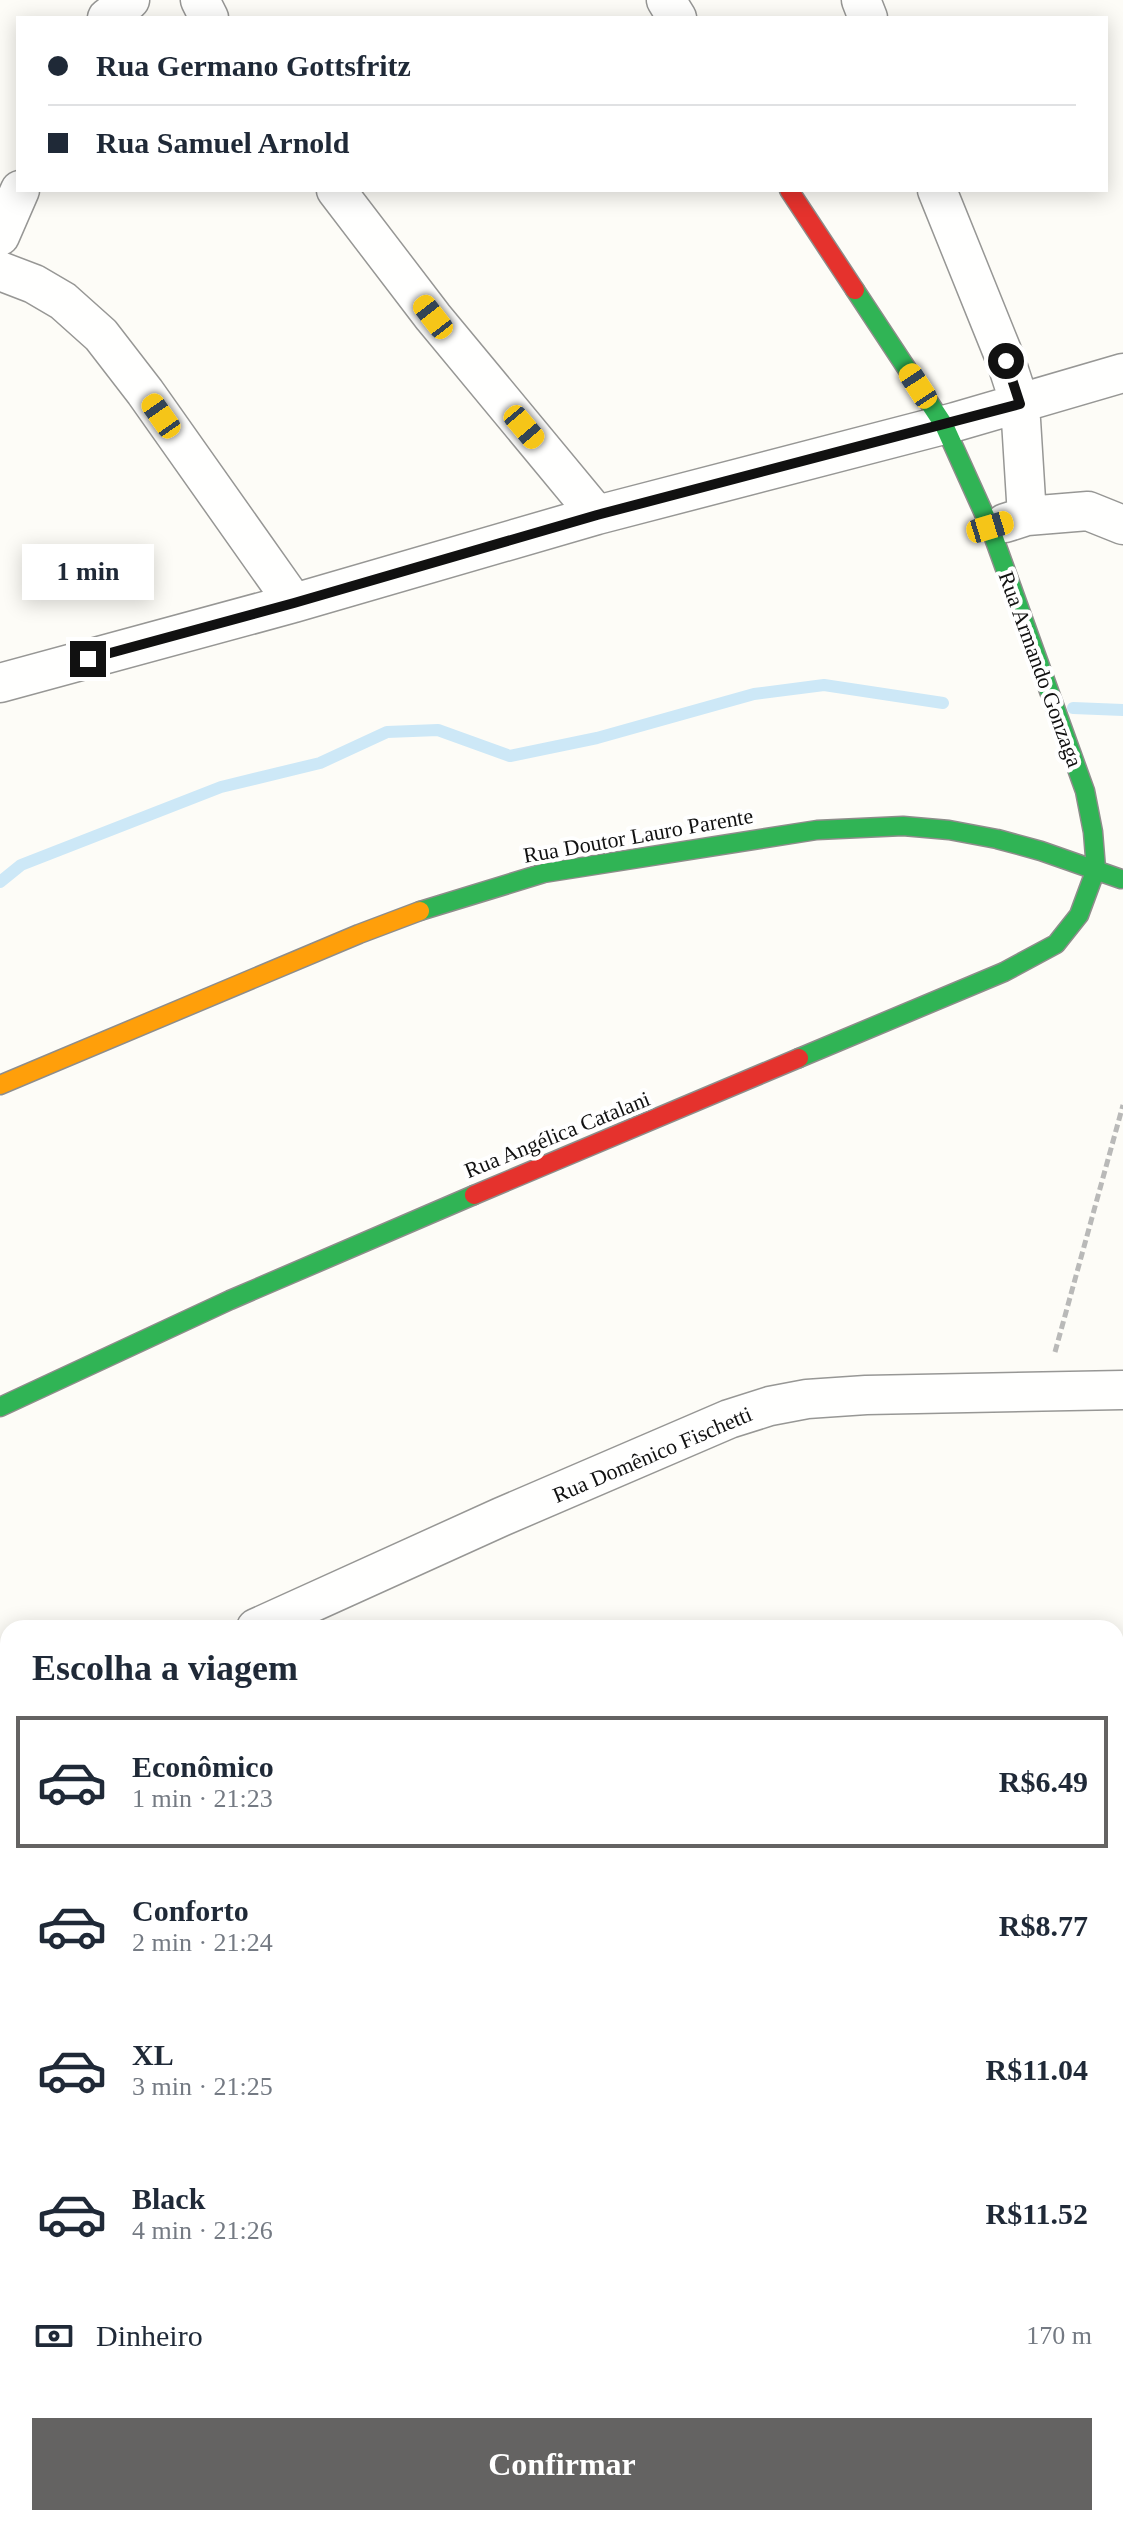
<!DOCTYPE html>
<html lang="pt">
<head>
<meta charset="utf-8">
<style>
	body { margin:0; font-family:"Times New Roman",serif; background:#f6f6f7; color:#1f2937; height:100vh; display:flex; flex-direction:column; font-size:30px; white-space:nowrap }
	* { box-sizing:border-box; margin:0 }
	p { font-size:26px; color:#747a83 }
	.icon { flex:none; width:44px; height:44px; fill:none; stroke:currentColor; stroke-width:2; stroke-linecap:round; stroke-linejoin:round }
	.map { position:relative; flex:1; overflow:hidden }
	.drawer { position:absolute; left:0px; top:1620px; width:1124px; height:906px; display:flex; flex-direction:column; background:#fff; border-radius:24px 24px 0 0; box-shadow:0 4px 20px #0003 }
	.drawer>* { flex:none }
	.guide { position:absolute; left:16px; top:16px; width:1092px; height:176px; border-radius:0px; box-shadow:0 4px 20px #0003; display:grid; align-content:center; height:176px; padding:0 32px; background:#fff }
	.end { position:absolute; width:36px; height:36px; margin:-18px; border:10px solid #111; background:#fff; box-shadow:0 0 0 4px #fff }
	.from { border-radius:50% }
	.bubble { position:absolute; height:56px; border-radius:0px; background:#fff; box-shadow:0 4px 20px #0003; font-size:26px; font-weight:700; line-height:56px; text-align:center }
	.car { position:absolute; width:24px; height:48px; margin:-24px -12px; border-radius:10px; box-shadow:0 0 6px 2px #0007; background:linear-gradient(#f5c518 24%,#345 0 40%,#f5c518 0 76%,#345 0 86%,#f5c518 0) }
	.guide b { display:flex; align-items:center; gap:28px; height:76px; font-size:30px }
	.guide b+b { border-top:2px solid #e0e1e3 }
	.guide i { width:20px; height:20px; background:#1f2937 }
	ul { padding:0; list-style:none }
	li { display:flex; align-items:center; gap:24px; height:132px; margin:0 16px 12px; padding:0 16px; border:4px solid transparent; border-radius:0px }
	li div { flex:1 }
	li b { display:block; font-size:30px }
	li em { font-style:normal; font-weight:700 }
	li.current { border-color:#646362 }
	li>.icon { width:72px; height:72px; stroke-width:1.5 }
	h2 { padding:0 32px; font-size:36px; line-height:96px }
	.pay { display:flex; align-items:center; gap:20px; height:88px; padding:0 32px; font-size:30px }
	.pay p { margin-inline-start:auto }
	.primary-button { display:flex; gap:16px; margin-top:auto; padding:16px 32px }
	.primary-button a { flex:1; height:92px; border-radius:0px; background:#646362; color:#fff; font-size:32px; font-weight:700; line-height:92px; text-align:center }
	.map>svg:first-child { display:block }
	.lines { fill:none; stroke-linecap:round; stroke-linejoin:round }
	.stream { stroke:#cde8f7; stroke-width:12 }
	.street-casing { stroke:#979795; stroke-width:41 }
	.fast-casing { stroke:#8e8d8b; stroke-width:21 }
	.slow-casing { stroke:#8e8d8b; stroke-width:21 }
	.jam-casing { stroke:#8e8d8b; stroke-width:21 }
	.path { stroke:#b9b9b8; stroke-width:5; stroke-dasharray:8 4; stroke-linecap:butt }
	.street { stroke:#fffffe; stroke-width:38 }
	.fast { stroke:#30b455; stroke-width:18 }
	.slow { stroke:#ff9f0a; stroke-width:18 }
	.jam { stroke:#e5322d; stroke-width:18 }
	.route { stroke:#111; stroke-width:10 }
	.labels { text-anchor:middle; stroke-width:8; stroke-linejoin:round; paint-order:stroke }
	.street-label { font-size:22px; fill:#111; stroke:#fff }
</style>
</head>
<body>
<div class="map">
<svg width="1123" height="2525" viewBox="0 0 1123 2525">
	<rect width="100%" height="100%" fill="#fdfcf7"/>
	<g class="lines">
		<path class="stream" d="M1073 708 1123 710
			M0 882 21 865 221 787 320 763 387 732 438 730 510 756 597 738 754 694 824 685 943 703"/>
		<g class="street-casing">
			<path id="street" d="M200 0 209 18
				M666 0 677 18
				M861 0 868 18
				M107 18 130 0
				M336 190 433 317 597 515
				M937 190 1006 361 1020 404 1027 516
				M0 236 20 190
				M0 271 34 284 63 301 101 335 145 392 294 603
				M1005 523 1027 516 1088 511 1123 525
				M0 683 294 603 597 515 955 422 1123 373
				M256 1628 501 1517 729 1419 770 1406 807 1399 866 1395 1123 1390
				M0 1739 8 1736
				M0 2139 8 2137
				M1116 2228 1123 2227
				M1116 2495 1123 2496
				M54 2525 114 2518
				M469 2525 495 2518"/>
		</g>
		<g class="fast-casing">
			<path id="fast" d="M420 911 544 873 817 830 903 826 949 830 997 839 1041 851 1121 879
				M799 1058 1004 972 1056 944 1079 915 1096 869 1093 832 1085 791 990 527 944 425 855 290
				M0 1407 230 1300 474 1195"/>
		</g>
		<g class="slow-casing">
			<path id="slow" d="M0 1085 359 934 420 911
				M177 2518V2525"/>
		</g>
		<g class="jam-casing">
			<path id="jam" d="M789 190 855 290
				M474 1195 799 1058
				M1116 1790 1123 1789"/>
		</g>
		<path class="path" d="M1055 1352 1123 1105"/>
		<use href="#street" class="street"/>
		<use href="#fast" class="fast"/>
		<use href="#slow" class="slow"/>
		<use href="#jam" class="jam"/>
	</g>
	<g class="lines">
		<path class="route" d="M88 659 294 603 597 515 1020 404 1006 361"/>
	</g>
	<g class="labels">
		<g class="street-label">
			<text transform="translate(1041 669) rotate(70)" y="8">Rua Armando Gonzaga</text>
			<text transform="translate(638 835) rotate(-10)" y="8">Rua Doutor Lauro Parente</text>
			<text transform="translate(557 1134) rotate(-22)" y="8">Rua Angélica Catalani</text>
			<text transform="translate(652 1454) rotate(-23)" y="8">Rua Domênico Fischetti</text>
		</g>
	</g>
</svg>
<i class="end from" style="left:1006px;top:361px"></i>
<i class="end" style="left:88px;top:659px"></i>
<div class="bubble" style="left:22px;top:544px;width:132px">1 min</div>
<i class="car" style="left:433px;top:317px;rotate:322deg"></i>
<i class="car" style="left:918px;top:386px;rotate:327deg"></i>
<i class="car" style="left:161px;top:416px;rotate:325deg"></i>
<i class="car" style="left:524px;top:427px;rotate:140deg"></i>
<i class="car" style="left:990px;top:527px;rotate:73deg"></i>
<div class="guide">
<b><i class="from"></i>Rua Germano Gottsfritz</b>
<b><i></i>Rua Samuel Arnold</b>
</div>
<section class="drawer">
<h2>Escolha a viagem</h2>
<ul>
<li class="current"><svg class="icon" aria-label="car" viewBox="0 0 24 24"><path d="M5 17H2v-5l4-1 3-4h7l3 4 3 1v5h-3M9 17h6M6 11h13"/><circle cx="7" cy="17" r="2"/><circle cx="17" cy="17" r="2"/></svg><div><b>Econômico</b><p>1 min · 21:23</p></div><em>R$6.49</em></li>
<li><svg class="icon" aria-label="car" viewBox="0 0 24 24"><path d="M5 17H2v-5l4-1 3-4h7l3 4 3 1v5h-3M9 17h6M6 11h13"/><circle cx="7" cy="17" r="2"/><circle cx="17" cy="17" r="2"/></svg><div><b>Conforto</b><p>2 min · 21:24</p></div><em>R$8.77</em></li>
<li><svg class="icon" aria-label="car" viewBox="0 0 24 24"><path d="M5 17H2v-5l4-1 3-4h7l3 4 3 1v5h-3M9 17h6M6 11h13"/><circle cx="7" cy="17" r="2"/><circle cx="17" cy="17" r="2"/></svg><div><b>XL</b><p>3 min · 21:25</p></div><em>R$11.04</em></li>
<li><svg class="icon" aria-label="car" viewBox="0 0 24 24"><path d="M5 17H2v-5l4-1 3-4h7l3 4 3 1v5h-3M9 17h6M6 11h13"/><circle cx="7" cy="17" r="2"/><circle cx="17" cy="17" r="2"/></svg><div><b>Black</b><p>4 min · 21:26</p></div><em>R$11.52</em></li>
</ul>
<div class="pay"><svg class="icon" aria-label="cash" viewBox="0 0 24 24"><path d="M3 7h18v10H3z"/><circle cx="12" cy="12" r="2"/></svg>Dinheiro<p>170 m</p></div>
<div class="primary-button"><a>Confirmar</a></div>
</section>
</div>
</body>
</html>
